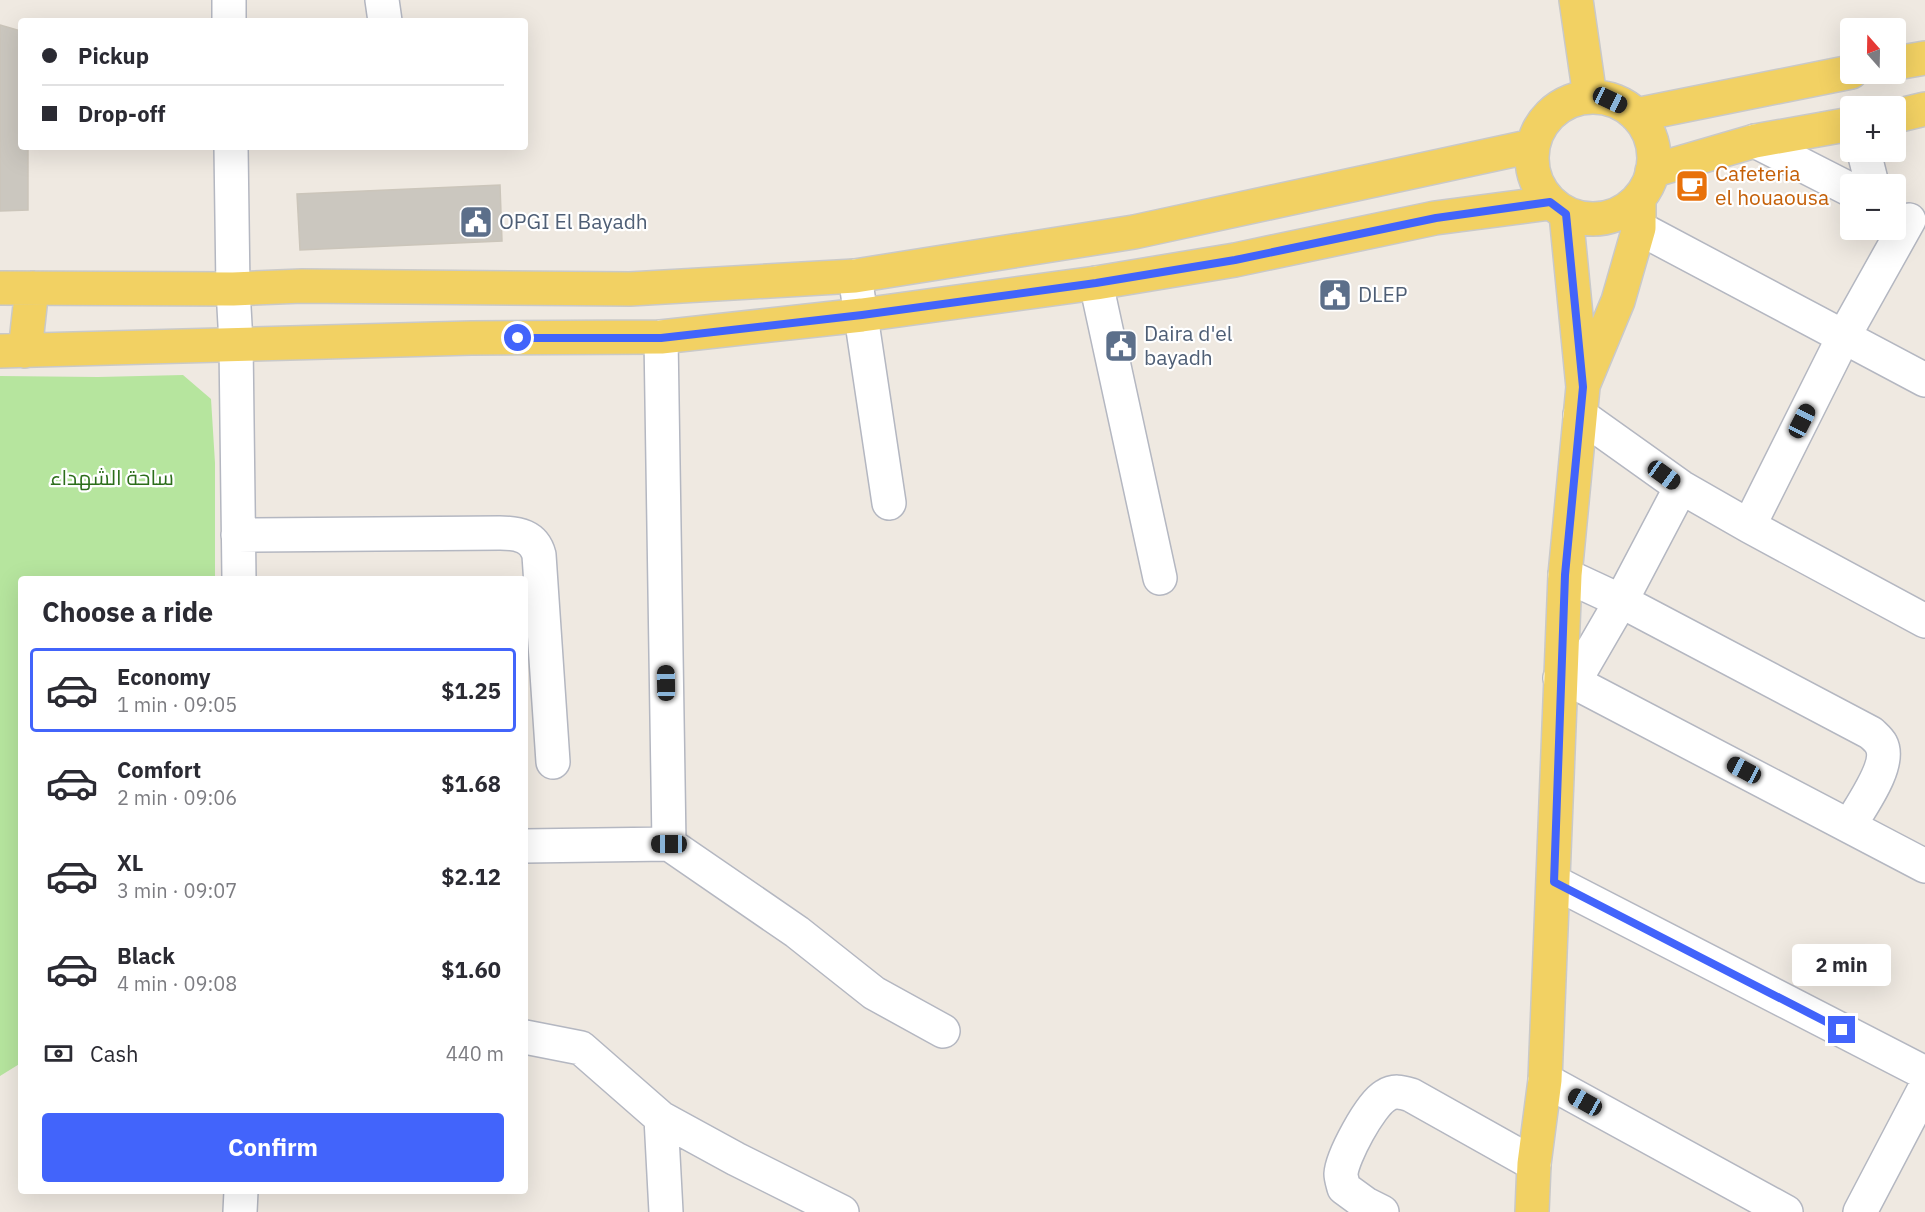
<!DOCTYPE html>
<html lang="en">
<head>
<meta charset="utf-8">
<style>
	body { margin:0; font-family:"IBM Plex Sans",Cairo,sans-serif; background:#f2f2f3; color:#2b2b33; height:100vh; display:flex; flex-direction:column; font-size:22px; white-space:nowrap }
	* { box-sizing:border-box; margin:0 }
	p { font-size:20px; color:#7c7c81 }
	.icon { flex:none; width:33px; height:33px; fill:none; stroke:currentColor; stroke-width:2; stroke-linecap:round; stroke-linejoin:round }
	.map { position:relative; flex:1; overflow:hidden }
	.panel { position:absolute; left:18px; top:576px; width:510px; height:618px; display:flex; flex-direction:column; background:#fff; border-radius:6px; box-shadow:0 6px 24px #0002 }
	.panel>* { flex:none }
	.top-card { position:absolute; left:18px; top:18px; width:510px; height:132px; border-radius:6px; box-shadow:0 6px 24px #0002; display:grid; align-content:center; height:132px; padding:0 24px; background:#fff }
	.needle { width:39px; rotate:340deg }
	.controls { position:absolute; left:1840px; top:18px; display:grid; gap:12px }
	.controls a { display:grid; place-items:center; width:66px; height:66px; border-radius:6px; background:#fff; box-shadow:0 6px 24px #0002; font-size:30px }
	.end { position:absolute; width:27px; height:27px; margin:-14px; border:8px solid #4264fb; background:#fff; box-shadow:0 0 0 3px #fff }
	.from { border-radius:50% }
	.bubble { position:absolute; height:42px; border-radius:6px; background:#fff; box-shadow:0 6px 24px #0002; font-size:20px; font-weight:700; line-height:42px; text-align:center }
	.car { position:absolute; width:18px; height:36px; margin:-18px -9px; border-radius:8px; box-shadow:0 0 4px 2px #0007; background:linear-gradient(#222 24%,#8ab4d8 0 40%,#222 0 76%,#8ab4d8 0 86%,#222 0) }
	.top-card b { display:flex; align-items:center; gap:21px; height:57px; font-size:22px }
	.top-card b+b { border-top:2px solid #e1e1e2 }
	.top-card i { width:15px; height:15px; background:#2b2b33 }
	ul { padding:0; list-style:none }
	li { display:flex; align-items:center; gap:18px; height:84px; margin:0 12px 9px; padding:0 12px; border:3px solid transparent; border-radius:6px }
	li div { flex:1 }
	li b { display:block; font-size:22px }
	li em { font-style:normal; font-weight:700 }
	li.active { border-color:#4264fb }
	li>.icon { width:54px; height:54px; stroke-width:1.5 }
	h2 { padding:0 24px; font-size:27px; line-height:72px }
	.pay { display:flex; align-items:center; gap:15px; height:66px; padding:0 24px; font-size:22px }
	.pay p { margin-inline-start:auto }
	.cta { display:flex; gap:12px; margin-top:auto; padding:12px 24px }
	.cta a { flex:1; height:69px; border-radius:6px; background:#4264fb; color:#fff; font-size:24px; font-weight:700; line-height:69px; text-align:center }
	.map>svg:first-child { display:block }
	.green { fill:#b6e59e }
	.building { fill:#cbc7bf; stroke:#cbc5ba; stroke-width:1.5 }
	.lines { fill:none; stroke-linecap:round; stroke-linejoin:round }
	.minor-casing { stroke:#b4b7c1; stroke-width:36 }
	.major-casing { stroke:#c9c9c9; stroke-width:36 }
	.minor { stroke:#fff; stroke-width:33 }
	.major { stroke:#f2d163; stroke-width:33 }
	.route { stroke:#4264fb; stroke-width:8 }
	.labels { text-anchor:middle; stroke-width:4.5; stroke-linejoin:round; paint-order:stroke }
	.food-label { font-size:21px; fill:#c56008; stroke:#fff; text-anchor:start }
	.service-label { font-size:21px; fill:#4e5e75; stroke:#fff; text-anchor:start }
	.park-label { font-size:21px; fill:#2c6e1b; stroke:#fff }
</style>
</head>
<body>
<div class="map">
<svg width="1925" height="1212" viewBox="0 0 1925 1212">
	<rect width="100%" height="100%" fill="#efe9e1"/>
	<path class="green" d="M183 375 211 399 215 463V579H21V1063L0 1076V376L98 377Z"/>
	<path class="building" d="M0 25 21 31V147H28V210L0 211Z
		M500 185 502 241 300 250 297 194Z"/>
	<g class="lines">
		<g class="minor-casing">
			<path id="minor" d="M229 0V21
				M382 0 385 21
				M1755 141 1851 190
				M231 147 233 289 236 343 239 579
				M1864 152 1872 184
				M1639 228 1925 380
				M855 276 889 503
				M1096 283 1160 578
				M661 337 669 844
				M1580 415 1681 487 1749 526 1925 621
				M1749 526 1844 336 1909 220
				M238 535 500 533C518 533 534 536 539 555L553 762
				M1565 575 1621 601 1871 733C1874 736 1879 740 1881 744 1892 764 1861 806 1850 825
				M1560 678 1574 682 1621 601 1681 487
				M1574 682 1925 866
				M525 846 669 844 797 932 874 993 943 1031
				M1554 882 1925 1073
				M525 1037 581 1048 661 1118 736 1159 842 1212
				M1545 1080 1786 1212
				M661 1118 666 1212
				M240 1212 241 1191
				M1382 1212 1366 1204 1344 1188C1343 1184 1341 1178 1341 1174 1342 1157 1370 1105 1385 1096 1394 1090 1401 1092 1411 1095L1534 1164
				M1860 1212 1925 1088"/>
		</g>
		<g class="major-casing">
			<path id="major" d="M1576 0 1590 97
				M1896 63 1925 58
				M1532 158a61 61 0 1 1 122 0a61 61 0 1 1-122 0Z
				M1636 115 1851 72
				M1896 116 1925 109
				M1652 171 1755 141 1851 124
				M0 288 233 289 302 286 630 289 855 276 1134 232 1532 146
				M0 351 471 338 661 337 862 315 1096 283 1235 260 1435 218 1550 203
				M25 351 32 288
				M1584 383 1618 301 1639 228V198
				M1532 1212 1534 1164 1545 1080 1565 575 1583 387 1566 214"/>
		</g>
		<use href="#minor" class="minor"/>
		<use href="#major" class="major"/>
	</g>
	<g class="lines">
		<path class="route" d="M518 338H661L862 315 1096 283 1235 260 1436 218 1550 202 1566 214 1583 387 1565 575 1554 882 1842 1030"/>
	</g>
	<defs>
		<g id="cafe-square" transform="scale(1.725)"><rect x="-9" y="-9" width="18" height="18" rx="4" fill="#e8710a" stroke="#fff"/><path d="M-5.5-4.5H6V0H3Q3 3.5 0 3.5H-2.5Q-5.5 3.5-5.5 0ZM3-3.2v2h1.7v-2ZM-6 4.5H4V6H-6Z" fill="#fff"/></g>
		<g id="civic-square" transform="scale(1.725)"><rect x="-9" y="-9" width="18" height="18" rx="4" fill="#5c6f8a" stroke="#fff"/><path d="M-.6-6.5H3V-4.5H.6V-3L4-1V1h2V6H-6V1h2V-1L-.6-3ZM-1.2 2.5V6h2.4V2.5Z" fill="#fff"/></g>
	</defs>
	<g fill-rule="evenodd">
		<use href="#cafe-square" x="1692" y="186"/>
		<use href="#civic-square" x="476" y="222"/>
		<use href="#civic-square" x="1335" y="295"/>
		<use href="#civic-square" x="1121" y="346"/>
	</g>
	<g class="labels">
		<g class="food-label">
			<text x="1715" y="181">Cafeteria<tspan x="1715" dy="24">el houaousa</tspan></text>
		</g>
		<g class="service-label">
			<text x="499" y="229">OPGI El Bayadh</text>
			<text x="1358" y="302">DLEP</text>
			<text x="1144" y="341">Daira d'el<tspan x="1144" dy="24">bayadh</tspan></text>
		</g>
		<g class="park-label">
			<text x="112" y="485">ساحة الشهداء</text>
		</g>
	</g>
</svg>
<div class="controls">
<a><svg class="needle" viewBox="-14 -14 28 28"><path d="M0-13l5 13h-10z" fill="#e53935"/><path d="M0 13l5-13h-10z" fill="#7c7c81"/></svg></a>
<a>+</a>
<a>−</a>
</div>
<i class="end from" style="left:518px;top:338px"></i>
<i class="end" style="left:1842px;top:1030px"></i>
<div class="bubble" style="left:1792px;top:944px;width:99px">2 min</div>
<i class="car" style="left:1610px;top:100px;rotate:115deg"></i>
<i class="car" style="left:1802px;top:421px;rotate:27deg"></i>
<i class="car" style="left:1664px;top:475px;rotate:126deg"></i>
<i class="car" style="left:666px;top:683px;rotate:359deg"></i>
<i class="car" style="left:1744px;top:770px;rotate:298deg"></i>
<i class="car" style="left:669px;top:844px;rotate:270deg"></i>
<i class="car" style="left:1585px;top:1102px;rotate:299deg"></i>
<div class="top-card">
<b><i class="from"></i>Pickup</b>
<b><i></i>Drop-off</b>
</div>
<section class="panel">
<h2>Choose a ride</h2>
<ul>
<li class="active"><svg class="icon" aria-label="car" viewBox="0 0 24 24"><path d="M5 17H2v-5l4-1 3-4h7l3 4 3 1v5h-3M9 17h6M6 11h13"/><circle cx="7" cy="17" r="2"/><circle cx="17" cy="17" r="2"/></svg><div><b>Economy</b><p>1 min · 09:05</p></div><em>$1.25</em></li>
<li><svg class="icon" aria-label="car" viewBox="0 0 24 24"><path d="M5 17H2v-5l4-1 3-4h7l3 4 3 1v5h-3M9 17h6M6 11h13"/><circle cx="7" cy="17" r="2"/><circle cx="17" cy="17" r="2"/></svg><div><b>Comfort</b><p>2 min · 09:06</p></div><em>$1.68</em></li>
<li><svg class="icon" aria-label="car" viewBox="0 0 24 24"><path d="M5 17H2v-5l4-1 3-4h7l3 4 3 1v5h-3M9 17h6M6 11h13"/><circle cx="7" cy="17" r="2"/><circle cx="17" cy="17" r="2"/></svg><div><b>XL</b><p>3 min · 09:07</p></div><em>$2.12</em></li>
<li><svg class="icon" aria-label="car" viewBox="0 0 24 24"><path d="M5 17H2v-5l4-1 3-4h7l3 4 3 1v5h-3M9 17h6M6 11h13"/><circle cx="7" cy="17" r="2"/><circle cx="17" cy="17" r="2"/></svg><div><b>Black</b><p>4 min · 09:08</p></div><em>$1.60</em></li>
</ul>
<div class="pay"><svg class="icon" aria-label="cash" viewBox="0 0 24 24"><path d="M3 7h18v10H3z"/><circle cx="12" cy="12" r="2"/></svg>Cash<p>440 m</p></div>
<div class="cta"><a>Confirm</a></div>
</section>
</div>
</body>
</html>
